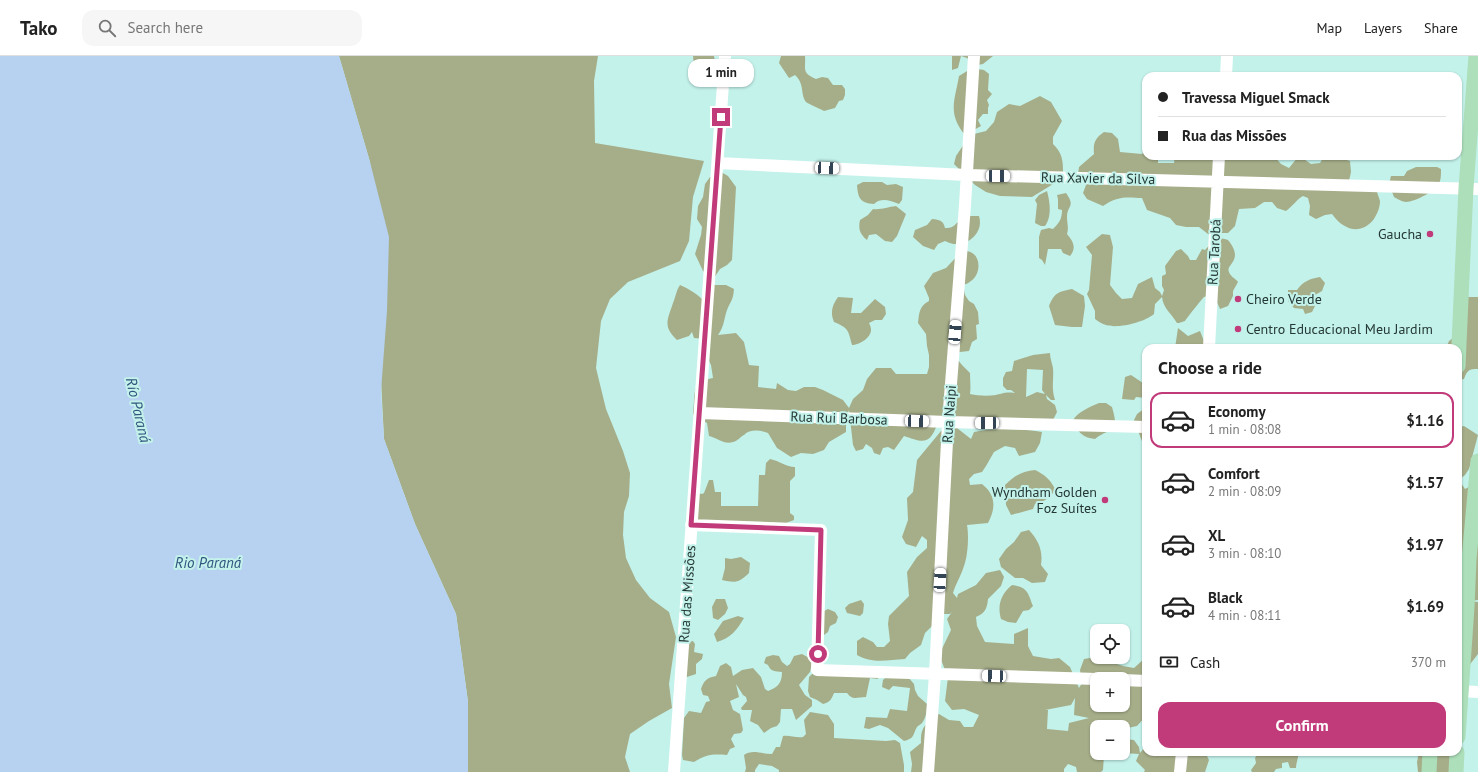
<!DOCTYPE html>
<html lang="en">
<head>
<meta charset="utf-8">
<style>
	body { margin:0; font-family:"PT Sans",sans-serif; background:#f6f6f6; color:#222; height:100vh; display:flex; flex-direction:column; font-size:15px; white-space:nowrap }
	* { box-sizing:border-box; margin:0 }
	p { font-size:13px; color:#767676 }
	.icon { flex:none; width:22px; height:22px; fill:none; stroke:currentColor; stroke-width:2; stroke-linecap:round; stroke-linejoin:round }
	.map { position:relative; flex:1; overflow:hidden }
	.panel { position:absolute; left:1142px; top:288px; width:320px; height:412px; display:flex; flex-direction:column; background:#fff; border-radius:12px; box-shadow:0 1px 3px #0004 }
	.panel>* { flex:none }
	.top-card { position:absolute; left:1142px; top:16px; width:320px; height:88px; border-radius:12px; box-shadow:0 1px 3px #0004; display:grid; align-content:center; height:88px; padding:0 16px; background:#fff }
	.buttons { position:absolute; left:1090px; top:568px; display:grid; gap:8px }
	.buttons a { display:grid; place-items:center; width:40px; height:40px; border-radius:8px; background:#fff; box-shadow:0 1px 3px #0004; font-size:20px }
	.end { position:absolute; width:18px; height:18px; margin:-9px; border:5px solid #c13b7b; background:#fff; box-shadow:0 0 0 2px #fff }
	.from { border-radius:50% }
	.bubble { position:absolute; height:28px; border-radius:12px; background:#fff; box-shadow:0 1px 3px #0004; font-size:13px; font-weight:600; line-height:28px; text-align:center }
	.car { position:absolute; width:12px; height:24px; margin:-12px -6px; border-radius:5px; box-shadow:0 0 3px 1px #0007; background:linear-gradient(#fff 24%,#345 0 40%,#fff 0 76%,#345 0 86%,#fff 0) }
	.top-card b { display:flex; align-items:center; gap:14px; height:38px; font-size:15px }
	.top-card b+b { border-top:1px solid #e0e0e0 }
	.top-card i { width:10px; height:10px; background:#222 }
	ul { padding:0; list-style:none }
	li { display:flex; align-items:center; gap:12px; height:56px; margin:0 8px 6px; padding:0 8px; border:2px solid transparent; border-radius:12px }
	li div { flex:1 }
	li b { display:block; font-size:15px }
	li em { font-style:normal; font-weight:600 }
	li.active { border-color:#c13b7b }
	li>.icon { width:36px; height:36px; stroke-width:1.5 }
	h2 { padding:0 16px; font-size:18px; line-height:48px }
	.pay { display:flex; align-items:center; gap:10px; height:44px; padding:0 16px; font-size:15px }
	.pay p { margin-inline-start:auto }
	.action { display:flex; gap:8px; margin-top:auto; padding:8px 16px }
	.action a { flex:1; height:46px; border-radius:12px; background:#c13b7b; color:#fff; font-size:16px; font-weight:600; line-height:46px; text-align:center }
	header { display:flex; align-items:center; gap:24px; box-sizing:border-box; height:56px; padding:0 20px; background:#fff; border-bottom:1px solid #e0e0e0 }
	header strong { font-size:19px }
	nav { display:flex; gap:22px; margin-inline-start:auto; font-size:14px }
	.search { width:280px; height:36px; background:#f6f6f6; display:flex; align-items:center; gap:10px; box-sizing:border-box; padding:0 14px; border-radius:12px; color:#767676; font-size:15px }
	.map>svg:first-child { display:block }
	.forest { fill:#a6ae89; fill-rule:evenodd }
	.water { fill:#b7d1f0 }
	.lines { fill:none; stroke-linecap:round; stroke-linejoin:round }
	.minor { stroke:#fff; stroke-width:12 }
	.major { stroke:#addfba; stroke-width:15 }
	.route { stroke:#c13b7b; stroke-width:5 }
	.poi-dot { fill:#c13b7b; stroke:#c3f2eb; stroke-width:1.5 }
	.labels { text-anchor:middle; stroke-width:4; stroke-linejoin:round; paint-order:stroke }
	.street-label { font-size:14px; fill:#253835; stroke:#c3f2eb }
	.poi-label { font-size:14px; fill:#253835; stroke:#c3f2eb; text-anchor:end }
	.water-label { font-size:15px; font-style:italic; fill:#31557f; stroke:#c3f2eb }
</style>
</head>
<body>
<header>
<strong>Tako</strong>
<div class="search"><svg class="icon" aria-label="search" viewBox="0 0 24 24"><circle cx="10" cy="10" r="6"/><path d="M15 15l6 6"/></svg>Search here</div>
<nav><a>Map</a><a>Layers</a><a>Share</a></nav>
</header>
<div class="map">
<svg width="1478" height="716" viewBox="0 0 1478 716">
	<rect width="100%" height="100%" fill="#c3f2eb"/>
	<path class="forest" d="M339 0H598L594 25 595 87 704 105 693 141 689 185 680 205 628 226 610 243 601 265 596 312 606 353 623 395 630 417 629 440 624 456 623 479 626 502 636 524 650 542 669 556 676 581 669 628 672 652 649 665 630 678 625 701 630 716H468V646L456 558 415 468 384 383 370 106Z
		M693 0H714L716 13C710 18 707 19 699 18L694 9Z
		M781 0H805C806 13 801 17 816 23L822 21 828 22 833 29H842L845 33V39L843 44 839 45 835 52 824 55C820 53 809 48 806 46 800 38 805 28 795 19L789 22 779 7Z
		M952 0H993L983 8 973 10 967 2 961 0 958 12 952 14Z
		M972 12 984 14 989 18 988 34 992 38 987 44 989 49 988 52V58H983L978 64 981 70 965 79C947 57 955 44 959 20Z
		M1040 40 1051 46 1062 65 1053 81V88C1064 98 1063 108 1063 122L1032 141 1000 140 986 136 975 129 954 108 956 100 970 79 986 75 994 66 997 56 1009 48 1020 50Z
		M1104 76 1112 77 1118 83 1120 96 1142 98 1146 93V100H1158V107H1174L1175 100H1251L1253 103 1258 100H1274L1281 108 1289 112 1298 101H1301L1311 108 1320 107 1323 102C1332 100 1341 102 1350 105L1351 116 1349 125 1377 136C1378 139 1379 142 1380 145 1380 152 1377 158 1374 163 1361 180 1343 174 1332 158L1325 159 1316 163 1309 159 1310 150 1308 142 1303 140C1296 144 1293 150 1286 155L1277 152 1272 146H1264L1255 152 1239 153 1235 170 1228 177H1220L1213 179 1208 178 1199 171H1186L1176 169 1170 162 1147 154 1142 142C1126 141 1117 140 1103 150L1087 143 1083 137 1086 129V123L1078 118 1079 111 1094 98C1093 87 1095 82 1104 76Z
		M1416 111H1437L1441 113C1441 117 1441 122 1440 125 1438 134 1415 146 1406 146 1402 146 1398 143 1394 141L1389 128 1391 120H1404L1407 115Z
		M721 116 728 120 736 131 732 204 727 209 720 213 714 222 703 215 695 198 701 179 702 171 697 163 698 150 703 141 705 128 710 121 718 122Z
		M863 126H882L887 129 896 128 903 131 902 144 899 148C890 145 882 141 874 148 860 147 858 142 857 129Z
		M1047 135C1050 146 1052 161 1045 170H1041L1035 167 1037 148 1035 144 1039 139Z
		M1066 137C1076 151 1067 149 1067 161 1067 168 1069 171 1067 178 1073 185 1077 192 1070 200L1063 197 1061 193H1048L1045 209 1042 204 1039 202V181L1041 174 1049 172 1053 173C1059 167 1062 163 1062 154L1058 153V143L1057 139Z
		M896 150 906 158 897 180 892 186 885 185 876 178 869 179 867 184C860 178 858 173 860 164L868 159 873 153C881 154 887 151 896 150Z
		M971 160H979C985 179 962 195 945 185L938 188 934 194 923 190 913 181 915 174 927 169 932 163C940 164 943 164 945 172 954 173 955 167 962 163 964 161 968 161 971 160Z
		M1102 178 1110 179 1113 191 1110 229 1116 237 1122 243 1132 242 1138 228 1152 221 1155 232 1160 236 1162 240 1164 234 1162 230V220L1166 218 1165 210 1176 195 1181 193 1188 200 1190 204H1196L1202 193 1205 194C1214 185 1214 180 1228 184 1245 205 1225 208 1229 216 1230 220 1236 223 1238 226L1233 235V240L1228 250 1220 253 1216 244 1211 239C1208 240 1206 240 1204 241 1202 243 1186 263 1185 265L1179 267H1177C1171 257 1163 252 1162 241L1155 248 1154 258C1145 266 1118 273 1106 269 1102 268 1098 265 1095 263V255L1087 238 1089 234 1092 199 1086 191Z
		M967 195C981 197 982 217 971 225 969 227 966 228 963 229L965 239 969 245 974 248 978 256 979 268 976 269 977 283 972 286 969 295 960 296 954 299 962 309 970 317C970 324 971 331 970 338 979 340 988 340 996 339 1005 337 1005 336 1015 337L1011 334H1007L1003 330V322L1006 316 1012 315 1014 305 1033 299 1050 297C1050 302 1052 307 1053 312 1054 325 1051 331 1055 344H1051L1046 339 1047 343 1055 349 1057 356 1053 364 937 369C929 390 922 386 904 380L894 394 888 391 883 392 880 399 874 397 872 392 866 388 863 393 856 395 853 389 849 354 846 363V376L829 386 824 394 813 398 801 397 791 401 777 392 768 377C760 374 750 373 744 379 740 381 738 385 733 386 725 389 717 382 709 380L707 367 693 358C693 353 694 349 694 344 695 329 698 325 713 322L711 309 705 296V283L694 282 692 276 689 280 677 284C662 270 668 263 673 247 676 240 676 235 680 229 689 233 696 237 703 244L714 229H726L734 233C733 245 731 244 727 254 724 263 724 271 718 279L736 277 744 286 749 309 759 310 758 331 776 333 777 327 788 334 796 335 804 331H815L823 334 843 344 849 352 853 343 863 334 867 323 876 312H891L896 318H927L929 311V299L927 290 926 278 918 267C919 258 919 250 929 245V242L924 230 933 217 946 212 961 196ZM1027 313 1043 314 1042 334 1045 338 1037 336 1026 341Z
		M1320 221 1325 227 1322 235 1315 239 1311 243 1315 250 1312 256 1305 258 1303 253 1294 252 1288 245V234H1297C1303 225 1310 223 1320 221Z
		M1072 233 1084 240 1085 250 1082 271H1072L1055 269 1049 250C1055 236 1058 236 1072 233Z
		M838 241 853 242 851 257H861L875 243 885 251 886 258 882 264H875L869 267C870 269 871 271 871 274 871 282 859 289 852 289 848 273 848 272 834 266 830 257 832 249 838 241Z
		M1461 241H1478V313C1469 313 1467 314 1464 323L1458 324V292H1446L1449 285 1454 281Z
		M1178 272 1188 280 1200 275 1204 285 1202 292H1175Z
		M1131 319 1146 329V342L1136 341 1134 344 1122 343 1125 321Z
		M1099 347H1106L1112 351C1120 379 1112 370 1095 383 1083 382 1076 375 1073 364 1079 355 1090 351 1099 347Z
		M1145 352 1146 353V389L1143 388 1134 364 1137 358Z
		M1464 370 1478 379 1469 413 1465 419 1459 424 1465 433 1478 426V544L1469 545 1478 546V598L1461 620 1458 626V504L1460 501 1458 494V371Z
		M957 372 971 383 974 376C996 371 1020 373 1042 376L1040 387 1035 396 1019 400 1015 392 1005 390 994 396 986 410 982 416 974 418 969 423 970 429 982 428C996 439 996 452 988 467L967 469C969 479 968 500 964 510 961 520 956 527 953 537L957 542 958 538 976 529 986 517 1000 514 1004 521 1001 530 988 543C987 553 985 557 976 561L977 570 985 586 1014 588V578L1028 572V590L1033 600 1051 603 1059 602 1070 611 1079 632 1082 627 1080 614 1084 603 1096 601 1123 610 1134 612 1146 601V660L1137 670 1123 673V671H1097V697H1110L1104 700 1103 714 1101 716H1077L1076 711 1068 708 1064 713V716H911L912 708 910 696 921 687C920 671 926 667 939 658L949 664 960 665 964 671H973L979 659 964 653 952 654 945 645 948 621 939 599 951 574 947 563 952 556 950 558H941L935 567 925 577 921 589 910 597 905 603C888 604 872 608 857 599V585L863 581 873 586 877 591H884L890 585 888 568 889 560 909 540 907 516 917 501 927 492V484L922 480 916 491 906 488 902 481 908 464 907 442 913 436 917 404 941 375ZM1097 623H1123V649H1097ZM1075 642 1074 659 1089 662 1069 667 1068 675 1047 673 1048 654H1045L1071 649Z
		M770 403C780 405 786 411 795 411V420L790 425V457L794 460V464L786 467 686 466 697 437 702 438 704 437 709 424H713L715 436H721V450H758L759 419H765L766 407Z
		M1035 414C1045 419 1050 423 1055 433 1051 442 1045 445 1035 448L1033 453 1011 459 1006 449 1005 429C1014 420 1022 415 1035 414Z
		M1029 474C1039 485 1043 495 1041 509L1048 518 1045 526 1032 527 1023 522H1015L1001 511 999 503 1006 493 1014 486 1021 476Z
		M741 501 750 507 749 517C739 527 735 527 722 524L725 512V502L731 503Z
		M1012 529C1028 531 1028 537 1033 550L1029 554 1023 555 1016 567 1008 566 1001 563C997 549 1001 538 1012 529Z
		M716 543H725L728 552 725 558 718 564 713 562 712 551Z
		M861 544 864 548 863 557 860 560 847 557 845 552 849 548Z
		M828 553 835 556 838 561 836 567 830 570 828 576 824 579 816 575 822 556Z
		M738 560 744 562C737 574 731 582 717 586L714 578 723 565Z
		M693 585 695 588 694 596 703 598 702 603 696 608V618L684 622 686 587Z
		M802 598 813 604 810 616 799 629 805 639 812 644V650L796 664 792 653H781L780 666 777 670 771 672 764 677 758 669 750 665 752 654H742L741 652 747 645 746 641 743 639 736 628 739 641 730 645 733 654 740 658 743 674 741 677 734 678 731 683 735 691 730 693 727 699C713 698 707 698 694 706L683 704 682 699 684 662 689 655 701 657 706 646 710 645 708 640 703 639 701 633C704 624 707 622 716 620L720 610 726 607 731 611 733 620 742 614 753 612 761 621 765 633 768 635C778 631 782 627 782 616 775 615 771 616 768 609L764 607 766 601 773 599 779 600 782 606 787 610 790 608 794 600Z
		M813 617 877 619 878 623 870 622 866 641C857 641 853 645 847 637H834C831 644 830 646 823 648L817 644 810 641 808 635 809 621Z
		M888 619 908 621 914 628 915 634 918 640 927 648C927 655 926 662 922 667 921 668 918 670 917 671 912 680 915 682 904 685L888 672 880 669 869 673 864 672 866 661 887 662 890 653 907 655 910 632 893 630 889 634 882 631 883 624Z
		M810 656 828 659 834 668V682L886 685 895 684 900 687 904 709V716H779V714L772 710 759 708 755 714V716H745L746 712 744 699C752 693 762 698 772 698L776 691H780L783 680C789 679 796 682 803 681L806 678 804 664Z
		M1146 676V696H1205L1209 704 1205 716H1144L1145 714 1136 705 1139 698 1123 697V683L1134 684 1139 691 1140 697 1145 691Z
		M1259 696H1298C1299 702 1296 706 1296 712H1290L1288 706 1282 707V712L1276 713 1274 716H1252L1251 714 1256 707 1255 702Z
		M1419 696H1455L1449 716H1418L1417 706Z"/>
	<path class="water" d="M0 0H339L370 106 389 181 387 255 381 335 384 383 415 468 456 558 468 646V716H0Z"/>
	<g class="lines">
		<path class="minor" d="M1226 20 1227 0
			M718 107 967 119 1478 133
			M1209 292 1219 100
			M700 357 948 366 1146 371
			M691 469 821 474 817 614 1097 623
			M1123 624 1146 625
			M1458 635 1478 636
			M674 716 725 0
			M928 716 935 618 948 366 965 149 974 0
			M1180 716 1182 696"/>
		<path class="major" d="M1458 310 1466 132 1476 0
			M1458 681 1467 551 1469 503 1478 405
			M1429 716 1430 696
			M1456 716 1457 696"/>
	</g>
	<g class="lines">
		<path class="route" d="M721 61 691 469 821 474 818 598"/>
	</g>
	<g class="poi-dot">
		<circle cx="1430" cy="178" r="4"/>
		<circle cx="1238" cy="243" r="4"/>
		<circle cx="1238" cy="273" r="4"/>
		<circle cx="1105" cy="444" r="4"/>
	</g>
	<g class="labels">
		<g class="street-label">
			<text transform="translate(1098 122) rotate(1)" y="5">Rua Xavier da Silva</text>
			<text transform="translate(1214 196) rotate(-87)" y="5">Rua Tarobá</text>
			<text transform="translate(949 358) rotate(-86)" y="5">Rua Naipi</text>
			<text transform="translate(839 362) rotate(2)" y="5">Rua Rui Barbosa</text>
			<text transform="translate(687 538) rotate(-86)" y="5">Rua das Missões</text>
		</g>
		<g class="poi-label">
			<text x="1422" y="183">Gaucha</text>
			<text x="1246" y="248" text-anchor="start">Cheiro Verde</text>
			<text x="1246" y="278" text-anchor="start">Centro Educacional Meu Jardim</text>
			<text x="1097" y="441">Wyndham Golden<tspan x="1097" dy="16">Foz Suítes</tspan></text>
		</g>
		<g class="water-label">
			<text transform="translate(138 354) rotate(77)" y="5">Río Paraná</text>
			<text x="208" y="512">Rio Paraná</text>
		</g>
	</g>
</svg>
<div class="buttons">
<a><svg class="icon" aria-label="locate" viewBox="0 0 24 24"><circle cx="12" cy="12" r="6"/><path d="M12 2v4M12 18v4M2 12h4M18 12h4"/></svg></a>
<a>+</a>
<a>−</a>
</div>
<i class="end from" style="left:818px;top:598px"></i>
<i class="end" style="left:721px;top:61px"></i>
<div class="bubble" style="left:688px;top:3px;width:66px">1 min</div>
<i class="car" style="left:827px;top:112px;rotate:93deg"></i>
<i class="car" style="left:998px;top:120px;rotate:91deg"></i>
<i class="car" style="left:955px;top:276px;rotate:5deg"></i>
<i class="car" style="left:917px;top:365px;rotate:92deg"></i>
<i class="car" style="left:987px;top:367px;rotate:270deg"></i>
<i class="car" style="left:940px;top:524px;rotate:3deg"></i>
<i class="car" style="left:994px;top:620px;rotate:272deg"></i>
<div class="top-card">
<b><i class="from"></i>Travessa Miguel Smack</b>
<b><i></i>Rua das Missões</b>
</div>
<section class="panel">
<h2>Choose a ride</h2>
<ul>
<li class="active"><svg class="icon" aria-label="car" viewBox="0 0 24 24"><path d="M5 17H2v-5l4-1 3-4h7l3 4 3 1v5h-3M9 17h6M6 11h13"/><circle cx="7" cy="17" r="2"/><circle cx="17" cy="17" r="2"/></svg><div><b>Economy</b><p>1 min · 08:08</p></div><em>$1.16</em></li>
<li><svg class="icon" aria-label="car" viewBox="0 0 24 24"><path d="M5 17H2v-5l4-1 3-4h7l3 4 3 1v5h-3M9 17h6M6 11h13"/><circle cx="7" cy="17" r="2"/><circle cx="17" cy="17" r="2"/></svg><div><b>Comfort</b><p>2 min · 08:09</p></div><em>$1.57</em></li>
<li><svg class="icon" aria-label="car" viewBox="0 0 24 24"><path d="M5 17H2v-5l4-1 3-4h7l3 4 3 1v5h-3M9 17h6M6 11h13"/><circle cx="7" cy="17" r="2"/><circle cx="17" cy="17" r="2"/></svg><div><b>XL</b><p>3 min · 08:10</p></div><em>$1.97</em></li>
<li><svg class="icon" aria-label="car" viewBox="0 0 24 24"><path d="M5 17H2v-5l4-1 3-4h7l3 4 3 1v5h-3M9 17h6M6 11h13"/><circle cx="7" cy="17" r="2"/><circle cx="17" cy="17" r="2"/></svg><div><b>Black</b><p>4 min · 08:11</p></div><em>$1.69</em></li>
</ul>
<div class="pay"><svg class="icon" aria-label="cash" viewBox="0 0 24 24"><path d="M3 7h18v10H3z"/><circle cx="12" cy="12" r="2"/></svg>Cash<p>370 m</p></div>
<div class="action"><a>Confirm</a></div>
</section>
</div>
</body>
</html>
